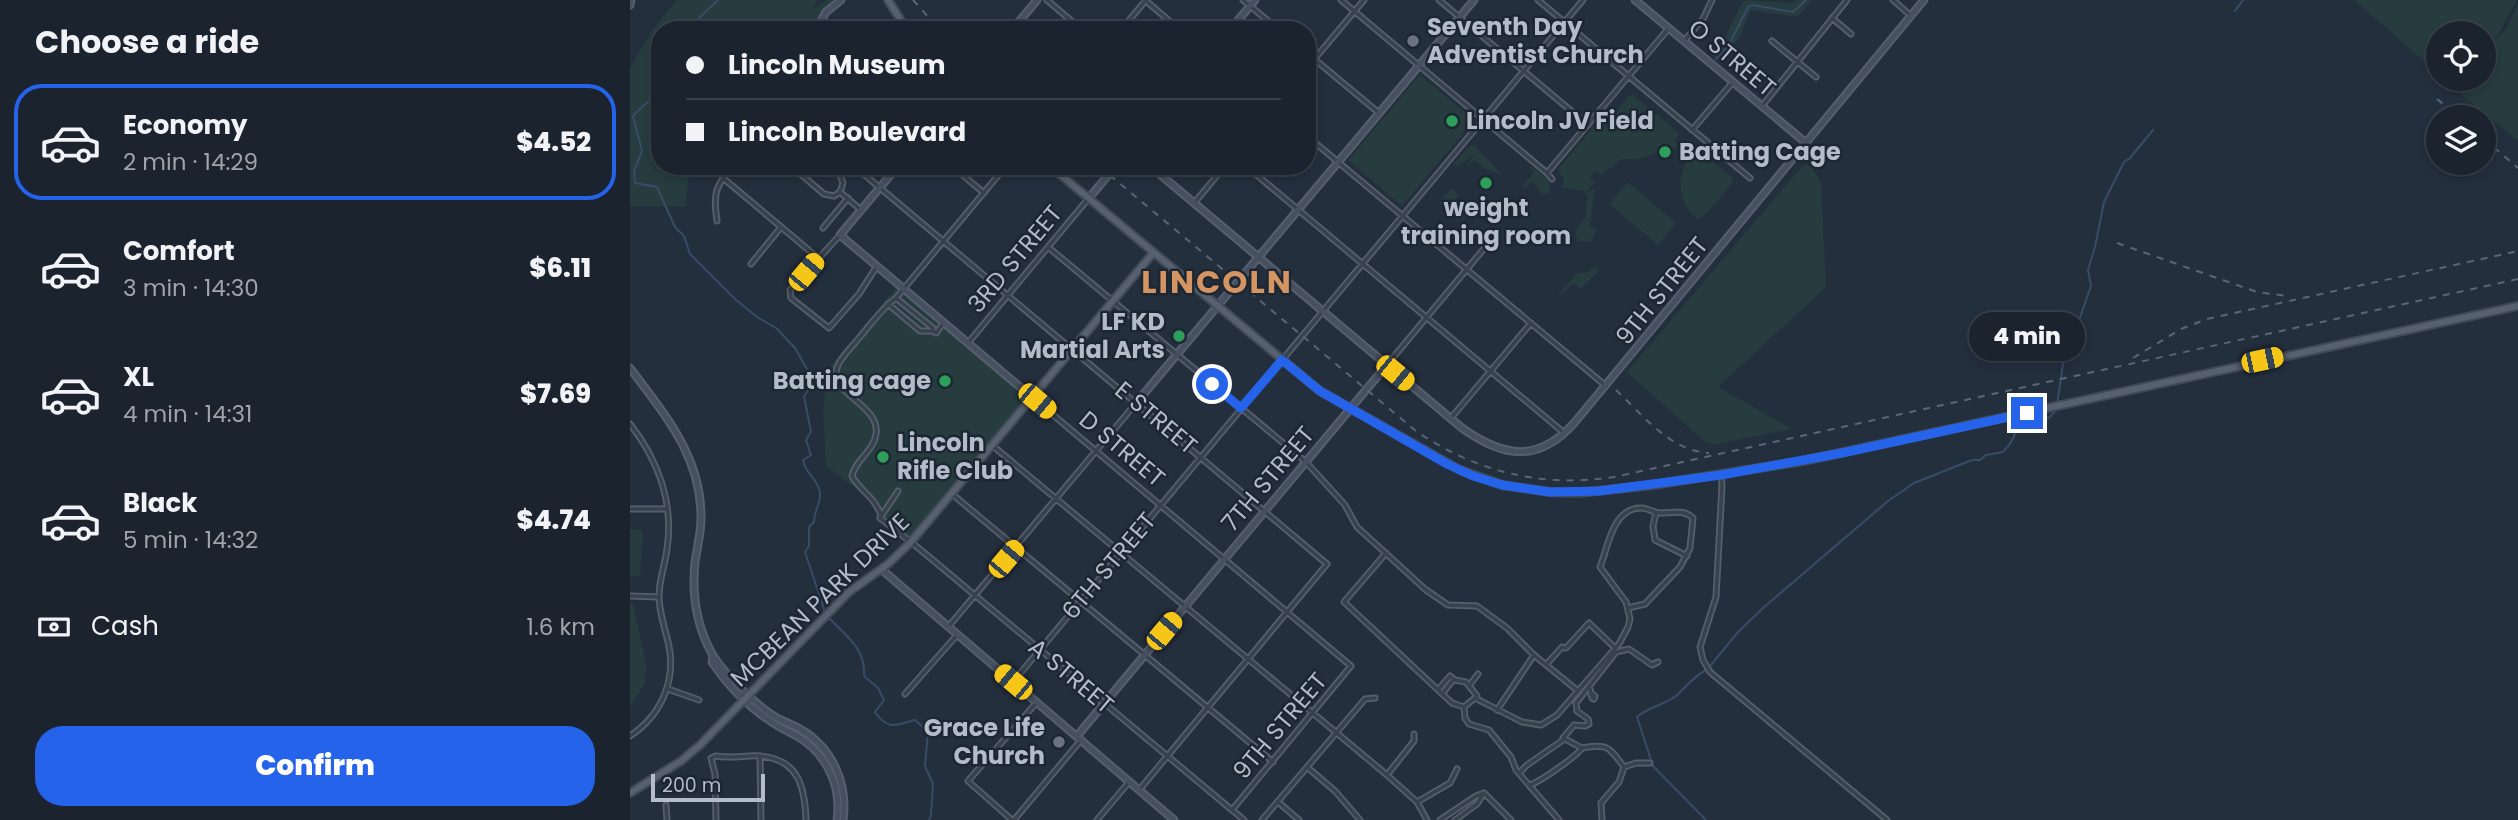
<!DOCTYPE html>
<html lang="en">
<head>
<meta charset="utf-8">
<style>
	body { margin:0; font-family:Poppins,sans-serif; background:#282f3a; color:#f1f3f6; height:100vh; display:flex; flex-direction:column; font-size:26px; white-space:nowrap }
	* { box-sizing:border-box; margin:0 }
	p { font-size:23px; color:#a0a4aa }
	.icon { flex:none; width:38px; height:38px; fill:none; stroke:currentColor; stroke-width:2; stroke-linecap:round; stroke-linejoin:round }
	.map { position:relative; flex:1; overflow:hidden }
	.panel { display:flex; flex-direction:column; background:#1b232e; width:630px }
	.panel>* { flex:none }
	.hud { position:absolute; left:21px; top:21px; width:665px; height:154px; border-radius:28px; box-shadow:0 4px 10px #0003,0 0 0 2px #39404a; display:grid; align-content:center; height:154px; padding:0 35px; background:#1b232e }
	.tools { position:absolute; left:1796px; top:21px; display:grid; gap:14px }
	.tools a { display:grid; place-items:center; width:70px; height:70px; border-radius:50%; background:#1b232e; box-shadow:0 4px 10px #0003,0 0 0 2px #39404a; font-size:35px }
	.scale { position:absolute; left:21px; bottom:18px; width:114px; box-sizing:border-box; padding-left:7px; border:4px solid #b4bcc9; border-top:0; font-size:19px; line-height:24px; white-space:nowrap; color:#b4bcc9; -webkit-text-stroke:5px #1d2633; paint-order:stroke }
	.end { position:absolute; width:32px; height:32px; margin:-16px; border:9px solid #2563eb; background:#fff; box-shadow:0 0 0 4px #fff }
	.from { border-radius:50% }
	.bubble { position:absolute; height:49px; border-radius:24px; background:#1b232e; box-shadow:0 4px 10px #0003,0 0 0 2px #39404a; font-size:23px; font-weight:800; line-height:49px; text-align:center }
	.car { position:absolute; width:21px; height:42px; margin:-21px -10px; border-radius:9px; box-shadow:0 0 5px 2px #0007; background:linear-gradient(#f5c518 24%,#345 0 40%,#f5c518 0 76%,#345 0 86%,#f5c518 0) }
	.hud b { display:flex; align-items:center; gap:24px; height:66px; font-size:26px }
	.hud b+b { border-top:2px solid #39404a }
	.hud i { width:18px; height:18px; background:#f1f3f6 }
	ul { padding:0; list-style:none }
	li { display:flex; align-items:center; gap:21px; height:116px; margin:0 14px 10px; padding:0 21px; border:4px solid transparent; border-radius:28px }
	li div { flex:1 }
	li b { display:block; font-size:26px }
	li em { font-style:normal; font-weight:800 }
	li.current { border-color:#2563eb }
	li>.icon { width:63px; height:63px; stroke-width:1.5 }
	h2 { padding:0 35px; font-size:32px; line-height:84px }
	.pay { display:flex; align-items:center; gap:18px; height:77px; padding:0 35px; font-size:26px }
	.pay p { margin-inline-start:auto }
	.action { display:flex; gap:14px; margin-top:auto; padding:14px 35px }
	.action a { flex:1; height:80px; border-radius:28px; background:#2563eb; color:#fff; font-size:28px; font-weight:800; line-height:80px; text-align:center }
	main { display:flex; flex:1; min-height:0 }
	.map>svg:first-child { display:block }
	.green { fill:#263c3f }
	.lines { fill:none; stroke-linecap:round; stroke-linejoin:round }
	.stream { stroke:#394c67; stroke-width:2 }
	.street-casing { stroke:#565f6c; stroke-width:7 }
	.secondary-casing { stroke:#565f6c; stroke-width:9 }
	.primary-casing { stroke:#414a57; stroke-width:10 }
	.street { stroke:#38414e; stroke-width:3.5 }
	.secondary { stroke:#465061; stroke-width:5 }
	.primary { stroke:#56606e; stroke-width:6 }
	.rail { stroke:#5a6575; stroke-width:2; stroke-dasharray:7 7; stroke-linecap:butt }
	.route { stroke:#2563eb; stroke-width:9 }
	.worship-dot { fill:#6b7280; stroke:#1d2633; stroke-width:2.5 }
	.leisure-dot { fill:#2e9e5b; stroke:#1d2633; stroke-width:2.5 }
	.labels { text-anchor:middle; stroke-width:5; stroke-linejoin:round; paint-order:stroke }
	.poi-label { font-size:24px; font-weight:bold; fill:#b4bcc9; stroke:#1d2633; text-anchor:start }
	.street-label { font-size:24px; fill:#b4bcc9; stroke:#1d2633 }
	.district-label { font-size:32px; font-weight:bold; letter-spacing:2px; fill:#d59563; stroke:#1d2633 }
</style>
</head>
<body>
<main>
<section class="panel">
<h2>Choose a ride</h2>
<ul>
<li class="current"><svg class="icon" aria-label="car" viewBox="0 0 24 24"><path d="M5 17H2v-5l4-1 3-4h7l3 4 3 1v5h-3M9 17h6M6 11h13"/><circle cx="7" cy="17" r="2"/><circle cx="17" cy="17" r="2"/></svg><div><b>Economy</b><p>2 min · 14:29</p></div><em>$4.52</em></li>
<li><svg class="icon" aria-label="car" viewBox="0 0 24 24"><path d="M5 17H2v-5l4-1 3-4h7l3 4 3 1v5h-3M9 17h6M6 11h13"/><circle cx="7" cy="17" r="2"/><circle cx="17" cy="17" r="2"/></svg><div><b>Comfort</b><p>3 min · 14:30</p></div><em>$6.11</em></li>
<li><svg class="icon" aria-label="car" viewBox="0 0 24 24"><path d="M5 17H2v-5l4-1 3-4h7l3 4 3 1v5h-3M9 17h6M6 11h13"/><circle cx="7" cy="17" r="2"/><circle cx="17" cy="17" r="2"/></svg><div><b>XL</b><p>4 min · 14:31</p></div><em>$7.69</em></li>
<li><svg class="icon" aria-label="car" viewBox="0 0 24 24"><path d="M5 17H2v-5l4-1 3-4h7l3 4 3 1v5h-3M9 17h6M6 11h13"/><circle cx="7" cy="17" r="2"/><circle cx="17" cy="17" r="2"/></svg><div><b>Black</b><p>5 min · 14:32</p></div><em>$4.74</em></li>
</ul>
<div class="pay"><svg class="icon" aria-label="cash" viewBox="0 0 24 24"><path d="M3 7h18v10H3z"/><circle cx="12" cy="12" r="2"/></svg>Cash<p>1.6 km</p></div>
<div class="action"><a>Confirm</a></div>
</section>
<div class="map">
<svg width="1888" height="820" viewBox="0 0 1888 820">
	<rect width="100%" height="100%" fill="#242f3e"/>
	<path class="green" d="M47 0H187L182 10 197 0H209L185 30H177L179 18 174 30H30V166H62L59 170 56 207 0 206V68L22 30Z
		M1116 0 1164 3 1166 0H1182L1167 17 1121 10 1110 36 1091 63 1082 55 1094 39 1112 3Z
		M1724 0H1887L1865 40 1853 49V33H1808V73Z
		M1888 4V141L1818 83 1821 79H1853V53L1877 28Z
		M790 75 844 120 772 206 718 160Z
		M999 95H1003L1050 134 1044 141 1048 145 1033 161 1026 153 1009 159H991L980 169 978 168 972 174 964 171 960 179 966 181 957 191 959 192 965 187 960 226 967 230 961 242 948 241 945 233 956 216V205L958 197 953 191 930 187 935 182 928 169 972 117 978 121Z
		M844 144 846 147 873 176 854 168 845 160 837 166 844 154 829 166 823 165 837 148Z
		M1066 148 1103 178V182L1076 214 1067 219C1043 197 1047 171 1066 148Z
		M1176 164 1182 168 1191 183 1196 287 1088 387 1162 429 1086 444 1075 442 997 372 1168 171Z
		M898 165C909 173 925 180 919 193L912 194 902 182 895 188 893 186 904 172Z
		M998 182 1046 223 1028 245 979 204Z
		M821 188 829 195 822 204 831 211 838 204 842 208 832 221 809 203Z
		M964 267 969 270 951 289 943 283 928 298 927 297 947 273 958 272Z
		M268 285 401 397 279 541 249 518 241 500 196 466 193 410 198 369Z
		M0 529 13 530 10 576 0 577Z
		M0 604H3L17 667 14 685 0 707Z"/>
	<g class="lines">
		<path class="stream" d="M1605 11 1613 0
			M66 30 68 19 88 0
			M1086 59 1099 45 1118 7 1122 5 1163 12 1176 0
			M30 88C26 98 11 106 3 116L12 151 4 171 5 183 27 187 45 227 54 236 60 254 105 299 127 317 146 328 165 348 181 376 180 388 174 396 181 432 176 440 181 455 173 460C175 473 186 478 189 489 193 500 184 510 184 522L179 527V546L175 552 195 612
			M1427 405 1433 364 1447 341V326L1461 286 1458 270 1465 247 1474 202 1494 162 1500 158 1523 130
			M198 617C216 636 236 648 234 676L248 688 254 700 245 712C258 731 266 725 285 720L298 732 295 766 303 784 301 815 299 820
			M1081 665 1108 632 1133 608 1258 501 1284 483 1342 460H1350L1356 455 1373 452 1380 444 1391 422 1419 418 1426 410
			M1076 670C1063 677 1056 687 1046 696 1034 705 1018 707 1007 717L1023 766 1076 820"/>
		<g class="street-casing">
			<path id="street" d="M417 0 452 30
				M515 0 550 30
				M613 0 649 30
				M711 0 917 173 922 179
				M809 0 958 125
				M908 0 1120 178
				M1263 0 1281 16
				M1202 18 1221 34
				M491 30 516 0
				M1054 41 1073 19 1082 0
				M1142 41 1186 77
				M677 53 749 113
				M677 68 734 0
				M1132 106 1217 0
				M1062 130 1103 82
				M677 136 976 386
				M161 166 194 194 204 196 210 192 213 183 210 175 199 166
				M224 166 697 564 510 789
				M322 166 354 193
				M616 166 933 432
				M917 173 1039 28
				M93 178 188 258
				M210 192 231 210
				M565 202 595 166
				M87 221C83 194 85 187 102 166
				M193 228 218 198
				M210 235 160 290 161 298 199 328 229 294 247 266
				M418 247 676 462 715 505 727 527 796 590 818 605 847 606 877 628 904 655 867 710
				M121 264 151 227
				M258 304 290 331H303V328L266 298
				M303 331 306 333 314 322
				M338 343 458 199
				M756 366 857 245
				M403 398 721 666 602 810
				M821 418 901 323
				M0 424C28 460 44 503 37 549 35 565 29 580 29 596 29 611 34 625 37 638 48 677 33 714 0 736
				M363 446 757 775 787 802 797 820
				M1091 475 1092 486 1086 597 1070 647 1073 660 1080 672 1257 820
				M268 491 250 518 286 546 614 820
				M322 494 643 762
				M0 509H37
				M1026 513 1023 526 1025 540 1057 556
				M251 515C243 495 231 492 222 476 225 460 244 451 246 434 251 403 192 393 209 363 214 354 223 346 229 338 241 324 252 308 266 298L376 166
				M756 553 714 602 822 703 834 707 845 698 892 722 911 725 927 715 989 644 998 627 1000 619 996 602 970 567C978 548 982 508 1011 508 1019 508 1025 514 1032 513 1044 513 1054 509 1063 518L1060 548 1050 567 1015 604 998 608
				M0 596 29 597
				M319 626 507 402
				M904 655 948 691
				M916 665 932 647 936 648 959 623 984 647
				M383 682 953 0
				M839 686 848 674
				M38 689 69 700
				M960 689 962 698 964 699 965 696 961 693
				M808 690 820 676 825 680 836 682 847 696V699
				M275 694 327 635
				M812 694 823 680
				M834 707 835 718 839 724 859 730 881 757 886 770 929 820
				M130 756 131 820
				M677 767 705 791 730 820
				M994 767C979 747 978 743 952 748L933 738 944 725 955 726 959 724 958 719 947 711 946 703 986 652 999 649 1022 665 1028 662
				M889 773 897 765 933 740
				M757 775 784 741V734
				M899 785C907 784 947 756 952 748
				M854 793 881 820
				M648 802 669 820
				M787 802 820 783 827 769
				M36 805 37 820
				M86 820 85 774 81 758 86 756C101 759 116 755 130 756 169 759 175 788 176 820
				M382 820 338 781 407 702
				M384 820 451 740
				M467 820 499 782
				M632 820 735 699 745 698
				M810 820 846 796 854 793
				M825 820 847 804 854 793
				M972 820 971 803 989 782 994 767 1006 763H1020"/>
		</g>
		<g class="secondary-casing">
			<path id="secondary" d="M1005 0 1176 143
				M0 5 1 0
				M186 30 196 12 211 0
				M382 30 407 0
				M600 30 625 0
				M268 166 210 235 403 398
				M520 166 832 428C874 458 909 463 945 422L1294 0
				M459 198 486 166
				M0 368C35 415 72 457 71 519 71 533 67 548 65 562 62 592 66 623 80 650 90 670 123 702 142 715 151 721 161 724 170 729 203 748 218 784 213 820
				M507 402 844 0
				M251 569 544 820
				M83 655 82 662C97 684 116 705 139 720 148 727 158 731 167 736 197 754 212 786 207 820
				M447 736 756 366"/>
		</g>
		<g class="primary-casing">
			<path id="primary" d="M258 0 277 30
				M420 166 690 391 830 470 872 485 920 492 948 493 1023 485 1173 461 1888 306
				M0 793 51 761 70 745 219 592 258 564 280 543 523 253"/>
		</g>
		<use href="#street" class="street"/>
		<use href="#secondary" class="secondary"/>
		<use href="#primary" class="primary"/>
		<path class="rail" d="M283 0 310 30
			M1807 99 1828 117
			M1853 138 1888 168
			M469 166 786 431C846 472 912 488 984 477L1888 279
			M1487 243 1627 292 1657 296
			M1503 358 1551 329 1577 319 1888 251
			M986 390C1013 415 1040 451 1079 453"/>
	</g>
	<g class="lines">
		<path class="route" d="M582 384 611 408 652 360 690 391 817 464 843 476 872 485 920 492 969 491 1091 475 1212 453 1397 413"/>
	</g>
	<g class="worship-dot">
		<circle cx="783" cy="41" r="7"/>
		<circle cx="429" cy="742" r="7"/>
	</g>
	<g class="leisure-dot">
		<circle cx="822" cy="121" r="7"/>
		<circle cx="1035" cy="152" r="7"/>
		<circle cx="856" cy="183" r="7"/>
		<circle cx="549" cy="336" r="7"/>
		<circle cx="315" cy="381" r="7"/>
		<circle cx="253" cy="457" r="7"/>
	</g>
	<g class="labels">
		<g class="poi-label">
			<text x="797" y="35">Seventh Day<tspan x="797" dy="28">Adventist Church</tspan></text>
			<text x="836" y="129">Lincoln JV Field</text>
			<text x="1049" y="160">Batting Cage</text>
			<text x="856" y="216" text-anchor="middle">weight<tspan x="856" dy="28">training room</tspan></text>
			<text x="535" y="330" text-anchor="end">LF KD<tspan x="535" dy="28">Martial Arts</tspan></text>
			<text x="301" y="389" text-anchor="end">Batting cage</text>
			<text x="267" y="451">Lincoln<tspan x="267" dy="28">Rifle Club</tspan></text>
			<text x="415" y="736" text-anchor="end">Grace Life<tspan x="415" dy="28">Church</tspan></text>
		</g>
		<g class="street-label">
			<text transform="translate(1102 58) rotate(40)" y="8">O STREET</text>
			<text transform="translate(385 259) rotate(-50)" y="8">3RD STREET</text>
			<text transform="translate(1032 291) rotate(-51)" y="8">9TH STREET</text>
			<text transform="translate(526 418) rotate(40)" y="8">E STREET</text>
			<text transform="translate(492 449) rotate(40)" y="8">D STREET</text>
			<text transform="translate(638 479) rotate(-50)" y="8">7TH STREET</text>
			<text transform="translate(479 566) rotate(-50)" y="8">6TH STREET</text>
			<text transform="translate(190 600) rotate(-44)" y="8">MCBEAN PARK DRIVE</text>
			<text transform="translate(441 676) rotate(40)" y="8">A STREET</text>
			<text transform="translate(650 726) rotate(-50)" y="8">9TH STREET</text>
		</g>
		<g class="district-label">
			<text x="587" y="293">LINCOLN</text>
		</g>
	</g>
</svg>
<div class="tools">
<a><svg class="icon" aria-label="locate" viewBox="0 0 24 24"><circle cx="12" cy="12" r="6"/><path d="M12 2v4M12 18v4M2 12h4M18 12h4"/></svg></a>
<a><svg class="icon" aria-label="layers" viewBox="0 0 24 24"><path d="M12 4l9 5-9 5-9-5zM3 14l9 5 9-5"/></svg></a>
</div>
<div class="scale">200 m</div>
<i class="end from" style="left:582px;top:384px"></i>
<i class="end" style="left:1397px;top:413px"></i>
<div class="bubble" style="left:1339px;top:312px;width:116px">4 min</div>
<i class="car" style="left:176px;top:272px;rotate:40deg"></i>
<i class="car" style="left:1632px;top:360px;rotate:78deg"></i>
<i class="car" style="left:765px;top:373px;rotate:129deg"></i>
<i class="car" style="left:407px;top:401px;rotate:130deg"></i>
<i class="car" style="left:376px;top:559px;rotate:40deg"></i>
<i class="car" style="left:534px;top:631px;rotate:40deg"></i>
<i class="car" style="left:383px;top:682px;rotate:310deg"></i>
<div class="hud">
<b><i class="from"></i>Lincoln Museum</b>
<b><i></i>Lincoln Boulevard</b>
</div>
</div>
</main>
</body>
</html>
